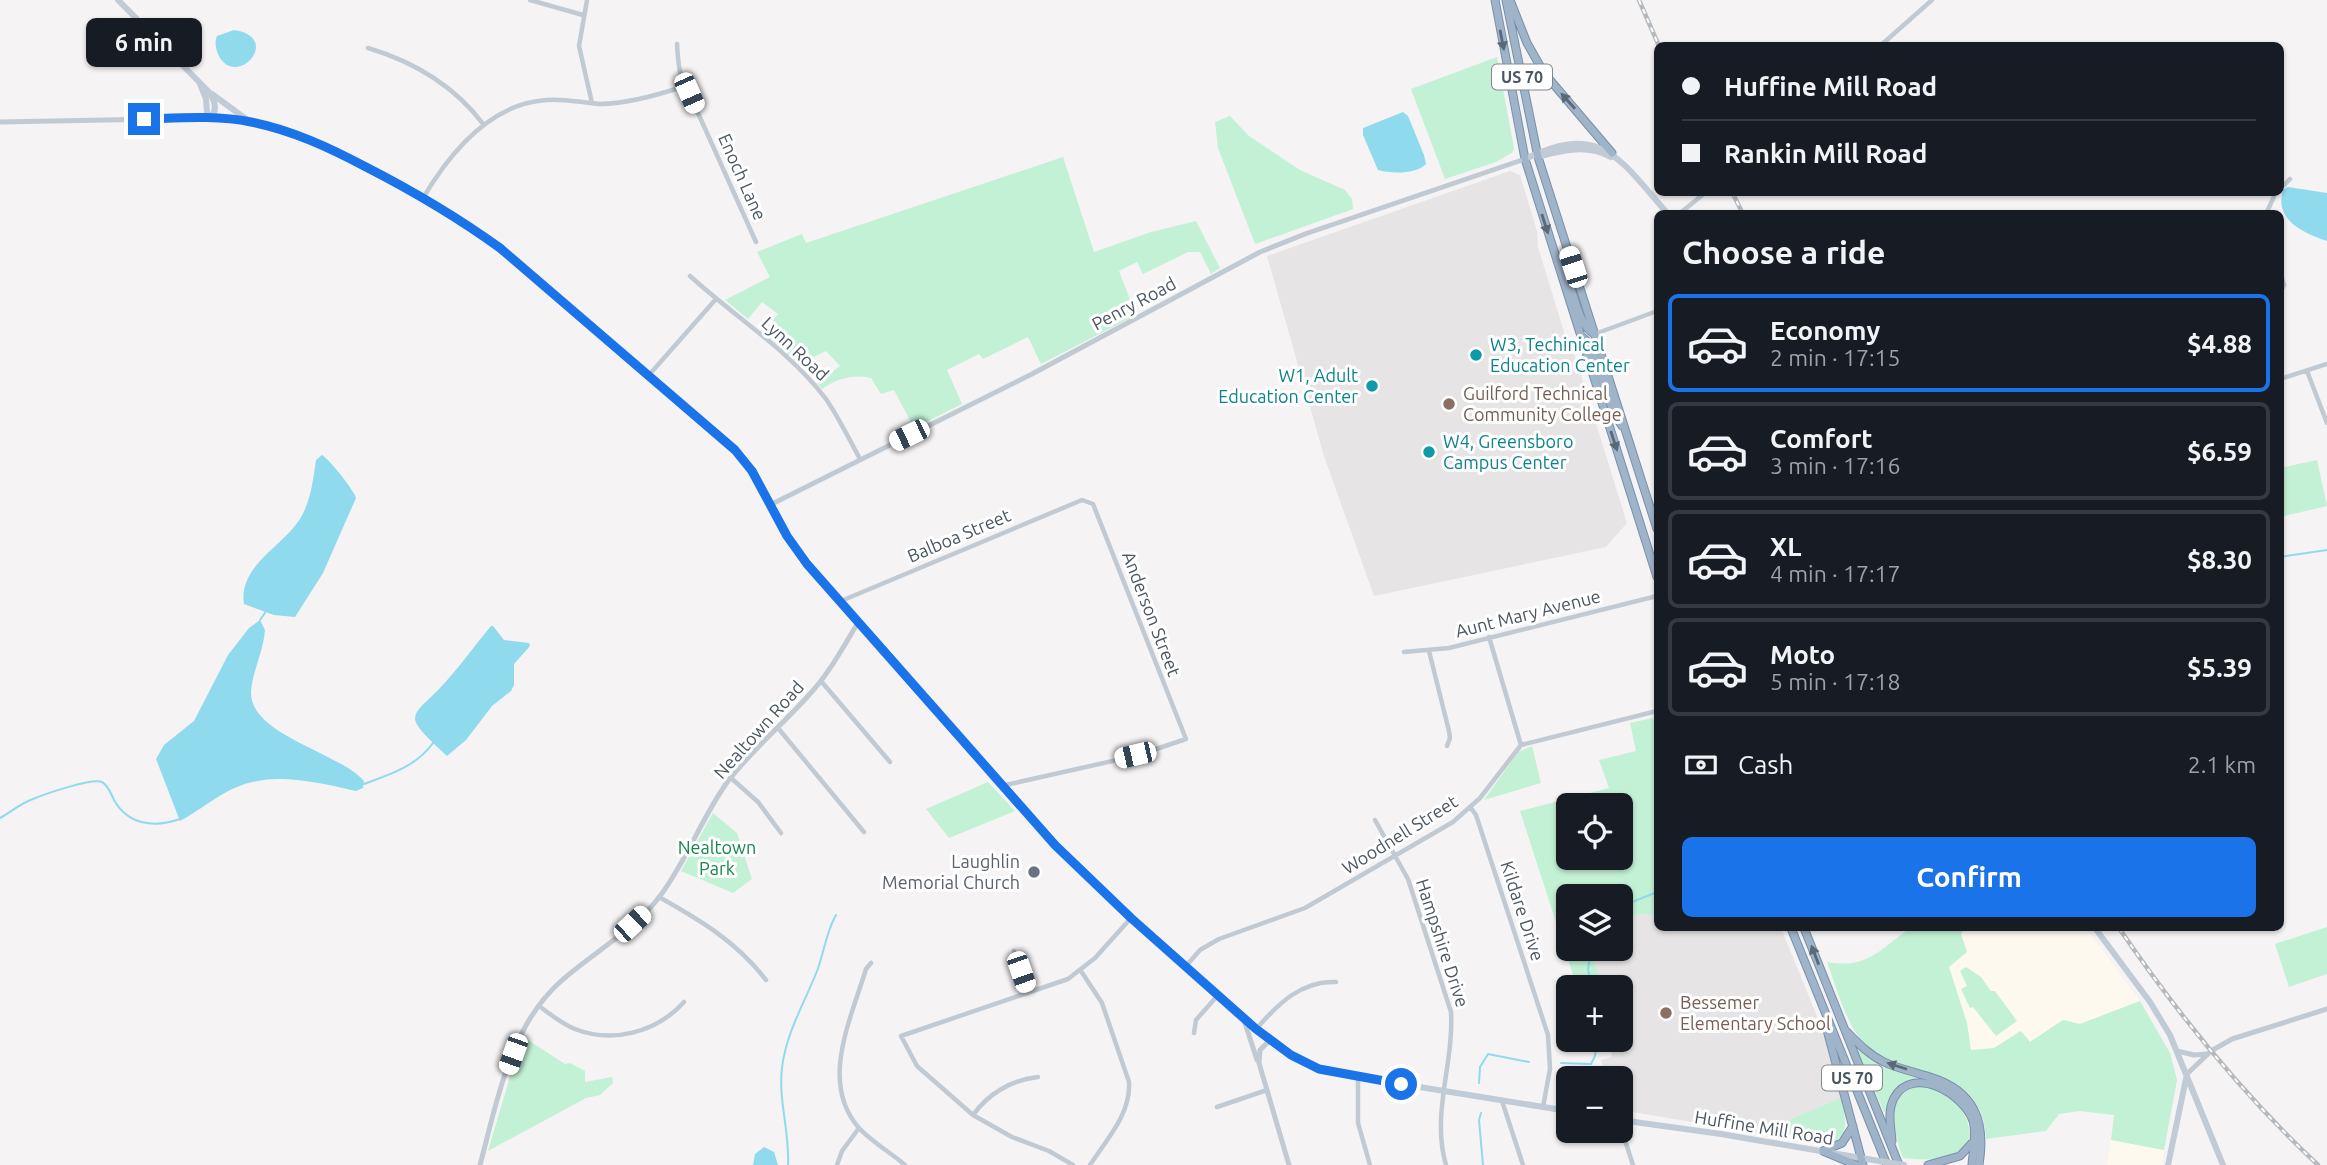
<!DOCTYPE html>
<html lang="en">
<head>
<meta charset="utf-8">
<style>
	body { margin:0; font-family:Ubuntu,sans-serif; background:#242831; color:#f1f3f6; height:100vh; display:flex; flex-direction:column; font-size:26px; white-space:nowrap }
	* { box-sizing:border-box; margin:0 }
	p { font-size:23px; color:#9ea1a6 }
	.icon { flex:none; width:38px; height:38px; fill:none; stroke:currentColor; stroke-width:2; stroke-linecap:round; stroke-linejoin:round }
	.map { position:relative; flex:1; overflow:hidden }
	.panel { position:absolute; left:1654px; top:210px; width:630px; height:721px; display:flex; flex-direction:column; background:#171b24; border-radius:10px; box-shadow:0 2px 5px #0004 }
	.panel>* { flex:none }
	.banner { position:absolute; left:1654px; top:42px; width:630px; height:154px; border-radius:10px; box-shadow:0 2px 5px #0004; display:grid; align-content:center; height:154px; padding:0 28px; background:#171b24 }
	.tools { position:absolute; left:1556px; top:793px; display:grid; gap:14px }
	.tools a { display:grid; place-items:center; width:77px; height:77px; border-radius:10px; background:#171b24; box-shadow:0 2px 5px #0004; font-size:35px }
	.end { position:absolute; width:32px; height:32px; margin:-16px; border:9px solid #1a73e8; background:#fff; box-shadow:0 0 0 4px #fff }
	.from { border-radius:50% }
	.bubble { position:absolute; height:49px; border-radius:10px; background:#171b24; box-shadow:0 2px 5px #0004; font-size:23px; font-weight:700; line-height:49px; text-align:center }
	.car { position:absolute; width:21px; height:42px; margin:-21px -10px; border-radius:9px; box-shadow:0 0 5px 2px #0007; background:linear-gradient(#fff 24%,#345 0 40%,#fff 0 76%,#345 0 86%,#fff 0) }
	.banner b { display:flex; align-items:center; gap:24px; height:66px; font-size:26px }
	.banner b+b { border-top:2px solid #363941 }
	.banner i { width:18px; height:18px; background:#f1f3f6 }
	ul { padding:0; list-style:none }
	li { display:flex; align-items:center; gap:21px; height:98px; margin:0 14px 10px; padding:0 14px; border:4px solid #363941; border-radius:10px }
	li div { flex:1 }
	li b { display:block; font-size:26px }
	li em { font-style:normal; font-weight:700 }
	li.on { border-color:#1a73e8 }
	li>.icon { width:63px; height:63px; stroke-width:1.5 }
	h2 { padding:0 28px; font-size:32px; line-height:84px }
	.pay { display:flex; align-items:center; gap:18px; height:77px; padding:0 28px; font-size:26px }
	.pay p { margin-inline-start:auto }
	.action { display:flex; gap:14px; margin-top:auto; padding:14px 28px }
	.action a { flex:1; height:80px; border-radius:10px; background:#1a73e8; color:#fff; font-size:28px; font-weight:700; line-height:80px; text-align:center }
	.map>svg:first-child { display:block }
	.commercial { fill:#fdf9ef }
	.education { fill:#e6e4e5 }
	.green { fill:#c3f1d5; fill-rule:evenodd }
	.water { fill:#90daee }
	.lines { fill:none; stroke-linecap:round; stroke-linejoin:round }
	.stream { stroke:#90daee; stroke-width:2 }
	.trunk-casing { stroke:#7690ad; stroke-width:9 }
	.minor { stroke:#c1cad2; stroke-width:4.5 }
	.tertiary { stroke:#c1cad2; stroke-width:5 }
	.secondary { stroke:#c1cbd6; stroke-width:6 }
	.trunk { stroke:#9fb4c9; stroke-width:7 }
	.rail-casing { stroke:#b5b8bd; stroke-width:4.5 }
	.rail { stroke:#fff; stroke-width:2; stroke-dasharray:5; stroke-linecap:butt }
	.secondary-bridge { stroke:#c1cbd6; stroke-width:6 }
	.oneway { fill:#5b6976 }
	.route { stroke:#1a73e8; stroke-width:9 }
	.culture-dot { fill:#0f9aa8; stroke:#fff; stroke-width:2.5 }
	.education-dot { fill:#8d6e63; stroke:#fff; stroke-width:2.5 }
	.worship-dot { fill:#6b7280; stroke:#fff; stroke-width:2.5 }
	.labels { text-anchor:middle; stroke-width:6; stroke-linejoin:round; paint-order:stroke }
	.shield { fill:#fff; stroke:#808990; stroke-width:2 }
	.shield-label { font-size:16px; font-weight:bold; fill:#4a5661 }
	.street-label { font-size:18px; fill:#4a5661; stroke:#fff }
	.culture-label { font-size:18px; fill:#0d838f; stroke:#fff; text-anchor:start }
	.education-label { font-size:18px; fill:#785e54; stroke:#fff; text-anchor:start }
	.park-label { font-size:18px; fill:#17864f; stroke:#fff }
	.worship-label { font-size:18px; fill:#5b616d; stroke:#fff; text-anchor:end }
</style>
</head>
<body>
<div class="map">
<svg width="2327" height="1165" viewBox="0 0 2327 1165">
	<rect width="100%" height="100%" fill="#f5f3f3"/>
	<path class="commercial" d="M1965 928H2086L2140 1001 2080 1024 2063 1020 2029 1042 2020 1031 1994 1048 1971 1050 1967 1023 1949 967 1967 952 1961 934Z
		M2111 1140 2164 1150 2162 1165H2107Z"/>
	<path class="education" d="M1510 171 1520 175 1537 231 1538 247 1564 332 1574 353 1627 523 1606 547 1374 596 1324 456 1267 256Z
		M1645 913 1657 915V928H1781L1823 1031 1841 1098 1757 1133 1621 1110 1620 1078H1607L1601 1060 1612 1057 1608 1040H1620V987H1602L1595 963 1603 949 1620 948 1621 922 1629 916Z"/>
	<path class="green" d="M1497 57 1514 148 1513 152 1496 162 1445 179 1411 89Z
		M1230 116 1249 136 1300 170 1345 190 1352 199 1353 209 1255 244 1218 148 1215 122Z
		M1063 157 1094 252 1151 232 1196 221 1220 268 1211 274 1200 252H1188L1143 274 1137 262 1119 271 1136 315 1041 364 1028 337 983 359 979 354 947 370 962 404 914 428 894 390 881 394 871 378C854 374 836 379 822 389L817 383 840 366 826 351 799 364 763 333 778 314 762 302 748 319 725 300 770 277 757 252 802 234 806 243Z
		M2317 460 2327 506 2280 517V468Z
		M1653 718 1657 736V915C1643 913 1632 913 1621 922L1620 896H1568V948L1603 949 1595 963 1602 987H1577L1520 811 1609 788 1599 760 1636 751 1630 723ZM1568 805H1620V858H1568Z
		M1532 746 1541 783 1484 800 1518 752Z
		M988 782 1015 811 949 838 926 809Z
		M713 813 737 833 752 879 733 893 681 871Z
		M2327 927V974L2289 987 2275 944Z
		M1907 928H1965L1961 934 1967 952 1949 967 1967 1023 1971 1050 1994 1048 2021 1031 2030 1042 2063 1020 2080 1024 2140 1001 2170 1053 2177 1080 2164 1150 2111 1140 2114 1115 2079 1111 2059 1114 2046 1131 1986 1139C1983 1064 1910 1082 1869 1048 1847 1030 1837 988 1827 962 1865 969 1878 952 1907 930Z
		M1966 967 1981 977 1991 991H1995L2017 1021 1996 1036 1973 1007 1970 1008 1961 989 1967 986 1960 971Z
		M525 1038 565 1064 570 1063 585 1071V1082L612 1077 613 1083 600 1095 586 1098 488 1151 512 1070Z
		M1858 1047 1881 1064 1927 1079 1926 1081C1904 1079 1891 1089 1887 1111L1884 1112 1856 1048Z
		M1918 1086C1946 1089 1970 1108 1970 1138 1958 1164 1926 1160 1903 1158 1894 1134 1884 1094 1918 1086Z
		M1841 1098C1845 1118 1853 1140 1824 1144L1757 1133Z"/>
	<path class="water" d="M234 30C282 37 239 87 220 58 216 51 214 43 217 36Z
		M1403 112 1408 116 1424 155 1426 164C1417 174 1391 174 1378 170L1363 135V128Z
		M2288 187 2327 193V241C2303 233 2274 220 2283 190Z
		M322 455C329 459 354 490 356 498L323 573 295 617 274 615 244 604C238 566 283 546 300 519 311 501 313 480 316 460Z
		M260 620 265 630 264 638C261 656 252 674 251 692 250 735 339 752 364 781L363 788 356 791C318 783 275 771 237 787 217 795 199 811 180 821L156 759 164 745 194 721 228 655 249 628Z
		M491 626H493L504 640 529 643 530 646 514 664V685L511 691 492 706 466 740 447 756C439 748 416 729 415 719 415 710 425 703 431 697 453 676 471 650 491 626Z
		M764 1147 774 1152 778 1165H753L755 1154Z"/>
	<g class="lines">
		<path class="stream" d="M2280 557 2327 550
			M260 620 267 610
			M364 784C389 775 417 766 433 743
			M0 818C11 812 21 803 33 799 45 794 91 778 102 782 108 785 111 794 114 800 128 825 154 828 180 819
			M1620 907 1657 892
			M1591 987 1588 969 1591 948
			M1561 1063 1591 1064 1595 1056 1597 1040
			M1479 1083 1480 1067 1488 1054 1529 1062
			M1481 1113 1479 1120 1483 1165
			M788 1165C790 1133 778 1100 782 1068 786 1033 804 1004 817 971 824 953 826 932 836 915"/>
		<g class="trunk-casing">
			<path id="trunk" d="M1495 0 1525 159 1657 577
				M1506 0 1538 157 1657 529
				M1510 0 1527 43 1544 73 1612 153
				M1563 271C1575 289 1576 323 1594 334
				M1581 336 1589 343 1591 347 1614 414 1622 426
				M1791 928 1887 1165
				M1804 928 1899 1165
				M1826 1026 1863 1165
				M1847 1032C1858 1043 1869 1055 1884 1062 1899 1069 1915 1072 1930 1077 1975 1091 1986 1121 1979 1165
				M1892 1141C1891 1127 1887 1112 1894 1098 1913 1064 1964 1094 1973 1121 1977 1134 1973 1151 1972 1165
				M1823 1151 1842 1143 1853 1126
				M1823 1151 1856 1165
				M1928 1165 1960 1156 1972 1143"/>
		</g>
		<path class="minor" d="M530 0 583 15
			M587 0 579 46 592 103
			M677 44C678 61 679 79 689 93L756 242
			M1880 46 1932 0
			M368 48C415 62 454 85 484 125
			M2280 189 2290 179
			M423 198C449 154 490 104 546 100 564 98 582 103 600 104 627 104 658 95 685 86
			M1679 214 1706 192
			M2266 214 2276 192
			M2280 272 2284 285 2280 293
			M690 276C735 317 789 350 826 399 839 418 849 439 860 459
			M1595 334 1657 311
			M2307 371 2327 423
			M649 375 716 299
			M2280 379 2327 364
			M841 601 1082 500 1093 504 1186 739 1135 756 1001 786
			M1489 637 1521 745
			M1429 651 1449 731 1450 738 1447 746
			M1404 652 1449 648 1657 596
			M821 681 890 762
			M778 728 864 832
			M731 778 758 802 781 833
			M1471 808 1476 815 1548 1035 1550 1069 1543 1107
			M1375 820 1408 879 1451 1012C1454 1064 1431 1114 1446 1165
			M659 897C700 920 737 942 766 980
			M1014 951 1028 993
			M871 963 866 969C851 1019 819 1083 859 1128 872 1142 891 1153 905 1165
			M1186 966 1200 950 1219 939 1305 908 1453 822 1480 798 1521 745 1657 711
			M1081 971 1102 1003 1129 1082C1131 1114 1107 1139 1090 1165
			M539 1006C550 1014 562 1024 575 1029 613 1044 657 1032 684 1002
			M1257 1028C1278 1004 1302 980 1336 982
			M1194 1033 1196 1020 1218 995
			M1358 1077V1123L1370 1165
			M1502 1101 1523 1165
			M1217 1107 1267 1090
			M973 1115C988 1094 1011 1080 1038 1077
			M1623 1120 1622 1131 1633 1165
			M837 1165 842 1151 859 1128
			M1073 1165 1049 1151 1012 1137 973 1115 917 1066 901 1036 1068 979 1095 958 1131 918"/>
		<path class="tertiary" d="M0 122 211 118
			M770 505 1032 374 1260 252 1305 234 1525 159
			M1243 1017 1257 1060
			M1270 1040 1260 1050 1259 1063 1289 1165
			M2177 1051 2194 1055 2207 1054
			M2187 1074 2211 1051 2232 1039 2327 1009
			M480 1165C497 1102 509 1028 560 982 592 953 634 931 660 896 687 860 702 817 728 781 752 750 782 725 808 696 829 674 843 647 859 621"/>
		<path class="secondary" d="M118 0 208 91C215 100 218 109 211 118
			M200 84 206 99 207 112 211 118
			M212 94 246 119
			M211 118 243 120 264 125 324 146 423 198 471 227 503 250 729 443 752 471 787 536 807 564 1055 845 1131 918 1270 1040 1291 1055 1319 1069 1358 1077 1568 1111
			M1537 157C1563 150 1587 144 1611 157
			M1525 159C1602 121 1620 160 1668 214
			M2095 928 2150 1002 2170 1035 2223 1165
			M1620 1120 1721 1134 1873 1160
			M2168 1165 2187 1074"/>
		<use href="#trunk" class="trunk"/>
		<g class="rail-casing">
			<path id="rail" d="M1639 0 1659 46
				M1732 192 1743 214
				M2119 928C2177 1013 2242 1094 2318 1165"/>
		</g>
		<use href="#rail" class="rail"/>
		<path class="secondary-bridge" d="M1873 1160 1904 1165"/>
	</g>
	<defs><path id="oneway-solid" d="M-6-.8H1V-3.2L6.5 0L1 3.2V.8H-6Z" transform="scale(1.75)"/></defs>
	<g class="oneway">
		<use href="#oneway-solid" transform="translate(1502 40) rotate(79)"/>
		<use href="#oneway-solid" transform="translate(1568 101) rotate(-132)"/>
		<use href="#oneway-solid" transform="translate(1545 224) rotate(72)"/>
		<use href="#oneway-solid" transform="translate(1614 441) rotate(72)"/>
		<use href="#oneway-solid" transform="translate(1815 955) rotate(-111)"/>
		<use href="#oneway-solid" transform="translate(1897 1066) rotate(-162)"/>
	</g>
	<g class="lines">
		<path class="route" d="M144 119C179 118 216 115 251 122 292 130 330 148 366 167 413 191 457 217 500 248L735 450 752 471 787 536 807 564 1055 845 1131 918 1256 1029 1291 1055 1319 1069 1401 1084"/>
	</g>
	<g class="culture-dot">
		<circle cx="1476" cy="355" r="7"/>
		<circle cx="1372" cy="386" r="7"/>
		<circle cx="1429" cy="452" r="7"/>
	</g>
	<g class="education-dot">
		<circle cx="1449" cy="404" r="7"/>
		<circle cx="1666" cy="1013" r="7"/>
	</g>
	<circle class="worship-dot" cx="1034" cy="872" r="7"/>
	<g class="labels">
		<g class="shield">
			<rect x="1492" y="64.5" width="60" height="25" rx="5"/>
			<rect x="1822" y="1065.5" width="60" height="25" rx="5"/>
		</g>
		<g class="shield-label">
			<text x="1522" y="83">US 70</text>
			<text x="1852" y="1084">US 70</text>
		</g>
		<g class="street-label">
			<text transform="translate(742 177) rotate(66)" y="6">Enoch Lane</text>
			<text transform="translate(1134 304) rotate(-28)" y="6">Penry Road</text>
			<text transform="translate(795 349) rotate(43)" y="6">Lynn Road</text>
			<text transform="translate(959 536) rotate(-23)" y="6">Balboa Street</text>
			<text transform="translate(1151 614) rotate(69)" y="6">Anderson Street</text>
			<text transform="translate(1528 614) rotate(-14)" y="6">Aunt Mary Avenue</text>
			<text transform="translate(759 730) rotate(-48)" y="6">Nealtown Road</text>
			<text transform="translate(1400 835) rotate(-32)" y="6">Woodnell Street</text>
			<text transform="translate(1522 911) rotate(72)" y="6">Kildare Drive</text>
			<text transform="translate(1442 943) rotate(72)" y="6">Hampshire Drive</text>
			<text transform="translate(1764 1128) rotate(9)" y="6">Huffine Mill Road</text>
		</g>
		<g class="culture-label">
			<text x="1490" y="351">W3, Techinical<tspan x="1490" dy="21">Education Center</tspan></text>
			<text x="1358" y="382" text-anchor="end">W1, Adult<tspan x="1358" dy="21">Education Center</tspan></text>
			<text x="1443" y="448">W4, Greensboro<tspan x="1443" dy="21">Campus Center</tspan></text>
		</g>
		<g class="education-label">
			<text x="1463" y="400">Guilford Technical<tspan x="1463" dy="21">Community College</tspan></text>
			<text x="1680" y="1009">Bessemer<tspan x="1680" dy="21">Elementary School</tspan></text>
		</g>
		<g class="park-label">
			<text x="717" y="854">Nealtown<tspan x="717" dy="21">Park</tspan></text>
		</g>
		<g class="worship-label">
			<text x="1020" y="868">Laughlin<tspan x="1020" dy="21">Memorial Church</tspan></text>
		</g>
	</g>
</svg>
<div class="tools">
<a><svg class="icon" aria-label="locate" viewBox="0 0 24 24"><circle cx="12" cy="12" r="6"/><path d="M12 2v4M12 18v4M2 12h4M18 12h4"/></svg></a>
<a><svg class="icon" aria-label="layers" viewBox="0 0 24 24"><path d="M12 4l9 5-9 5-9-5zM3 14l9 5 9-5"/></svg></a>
<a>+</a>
<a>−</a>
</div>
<i class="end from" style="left:1401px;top:1084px"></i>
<i class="end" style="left:144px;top:119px"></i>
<div class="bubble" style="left:86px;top:18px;width:116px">6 min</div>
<i class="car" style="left:689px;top:93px;rotate:156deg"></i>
<i class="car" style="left:1573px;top:267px;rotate:342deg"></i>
<i class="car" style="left:909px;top:435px;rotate:244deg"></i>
<i class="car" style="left:1135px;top:755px;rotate:257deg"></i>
<i class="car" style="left:632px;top:924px;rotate:47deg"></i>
<i class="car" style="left:1021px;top:972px;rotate:161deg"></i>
<i class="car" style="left:513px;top:1054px;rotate:200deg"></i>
<div class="banner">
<b><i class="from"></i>Huffine Mill Road</b>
<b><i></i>Rankin Mill Road</b>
</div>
<section class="panel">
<h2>Choose a ride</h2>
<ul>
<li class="on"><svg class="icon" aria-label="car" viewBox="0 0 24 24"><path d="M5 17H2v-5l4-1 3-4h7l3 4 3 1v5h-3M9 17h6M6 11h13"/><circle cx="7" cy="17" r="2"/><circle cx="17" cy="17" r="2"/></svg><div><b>Economy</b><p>2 min · 17:15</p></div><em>$4.88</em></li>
<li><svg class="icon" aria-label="car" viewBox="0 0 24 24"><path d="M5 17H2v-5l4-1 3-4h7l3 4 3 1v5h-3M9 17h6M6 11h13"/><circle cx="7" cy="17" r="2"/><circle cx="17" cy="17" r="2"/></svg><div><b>Comfort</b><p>3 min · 17:16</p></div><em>$6.59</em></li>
<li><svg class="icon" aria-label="car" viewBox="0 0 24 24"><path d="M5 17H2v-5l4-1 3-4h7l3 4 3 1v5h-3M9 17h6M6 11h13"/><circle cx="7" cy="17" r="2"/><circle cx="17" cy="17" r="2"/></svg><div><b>XL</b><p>4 min · 17:17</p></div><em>$8.30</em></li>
<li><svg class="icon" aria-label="car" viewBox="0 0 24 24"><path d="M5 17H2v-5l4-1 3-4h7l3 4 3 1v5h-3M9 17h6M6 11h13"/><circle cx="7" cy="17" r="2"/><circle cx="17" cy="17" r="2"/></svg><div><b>Moto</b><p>5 min · 17:18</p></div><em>$5.39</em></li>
</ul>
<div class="pay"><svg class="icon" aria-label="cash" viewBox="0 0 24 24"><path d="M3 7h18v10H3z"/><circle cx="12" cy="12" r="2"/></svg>Cash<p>2.1 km</p></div>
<div class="action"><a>Confirm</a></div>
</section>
</div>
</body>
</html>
